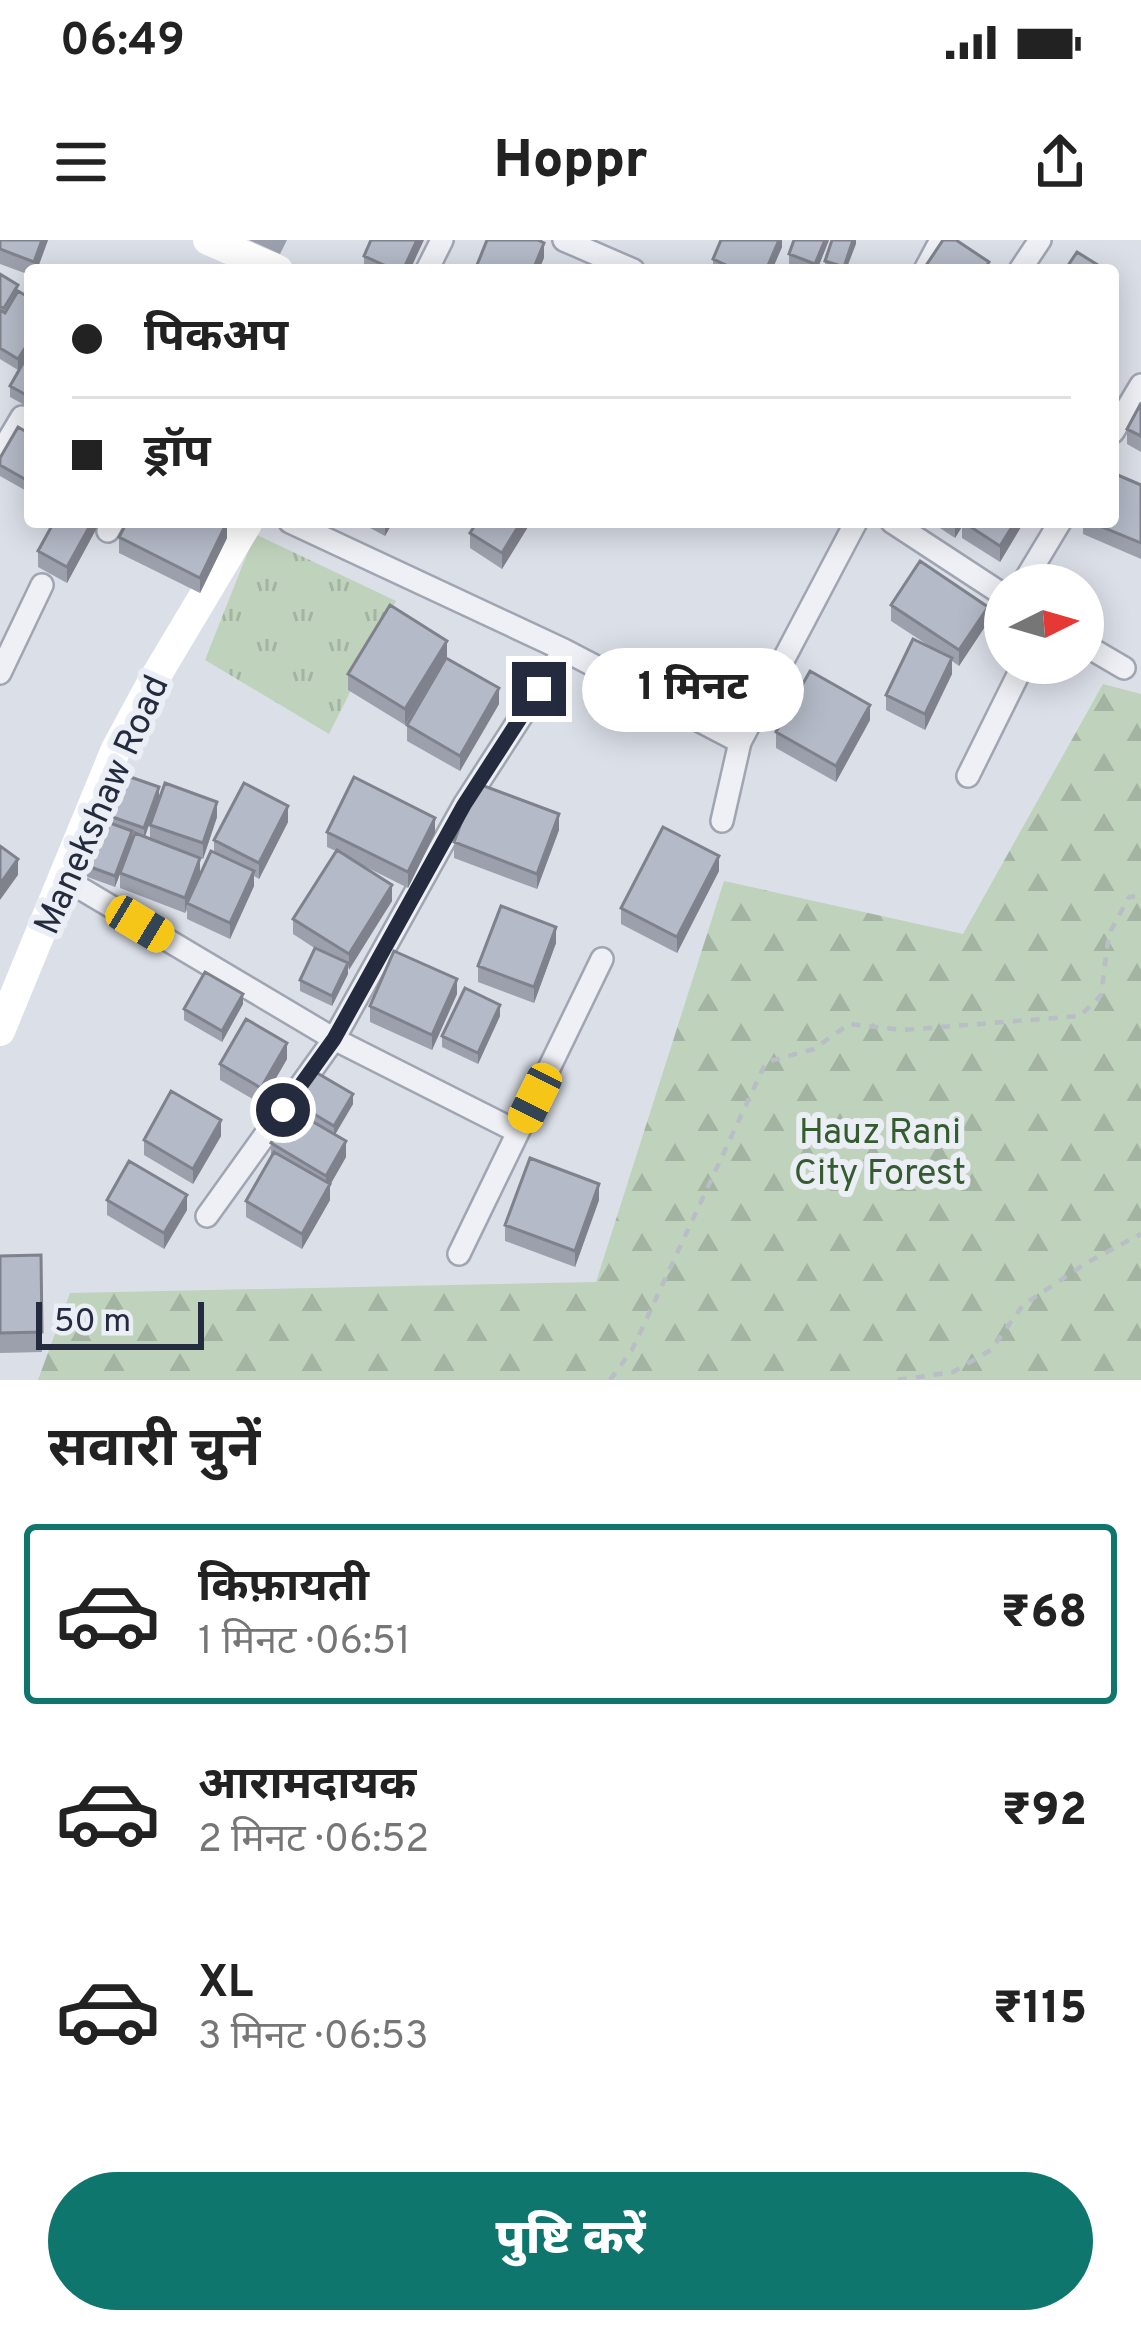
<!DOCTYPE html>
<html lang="hi">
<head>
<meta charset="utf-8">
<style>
	body { margin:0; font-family:Overpass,"Noto Sans Devanagari",sans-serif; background:#f2f2f2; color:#222; height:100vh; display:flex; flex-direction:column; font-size:45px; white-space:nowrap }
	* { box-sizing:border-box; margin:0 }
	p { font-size:39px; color:#767676 }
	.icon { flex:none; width:66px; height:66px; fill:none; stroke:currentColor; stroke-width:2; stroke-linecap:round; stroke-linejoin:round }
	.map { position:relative; height:1140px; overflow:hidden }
	.drawer { display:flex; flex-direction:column; background:#fff; flex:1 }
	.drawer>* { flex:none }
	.hud { position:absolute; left:24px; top:24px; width:1095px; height:264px; border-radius:12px; box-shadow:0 6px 30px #0003; display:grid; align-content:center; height:264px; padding:0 48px; background:#fff }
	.needle { width:78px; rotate:85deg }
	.controls { position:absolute; left:984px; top:324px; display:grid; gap:24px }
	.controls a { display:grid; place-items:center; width:120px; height:120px; border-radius:50%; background:#fff; box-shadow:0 6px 30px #0003; font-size:60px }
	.scale { position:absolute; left:36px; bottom:30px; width:168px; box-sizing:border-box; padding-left:12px; border:6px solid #242b3f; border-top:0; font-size:33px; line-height:42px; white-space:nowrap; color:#242b3f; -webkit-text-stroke:9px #ebeef5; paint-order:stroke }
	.end { position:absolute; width:54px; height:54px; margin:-27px; border:15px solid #242b3f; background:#fff; box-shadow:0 0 0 6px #fff }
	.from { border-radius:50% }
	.bubble { position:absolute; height:84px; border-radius:42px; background:#fff; box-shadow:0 6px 30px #0003; font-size:39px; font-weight:800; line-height:84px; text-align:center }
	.car { position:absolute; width:36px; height:72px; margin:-36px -18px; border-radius:15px; box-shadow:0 0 9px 3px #0007; background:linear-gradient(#f5c518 24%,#345 0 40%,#f5c518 0 76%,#345 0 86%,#f5c518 0) }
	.hud b { display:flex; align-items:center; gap:42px; height:114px; font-size:45px }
	.hud b+b { border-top:3px solid #e0e0e0 }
	.hud i { width:30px; height:30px; background:#222 }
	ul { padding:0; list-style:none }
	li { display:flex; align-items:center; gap:36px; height:180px; margin:0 24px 18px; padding:0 24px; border:6px solid transparent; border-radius:12px }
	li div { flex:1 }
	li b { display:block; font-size:45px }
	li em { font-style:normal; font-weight:800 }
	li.selected { border-color:#0f766e }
	li>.icon { width:108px; height:108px; stroke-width:1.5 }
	h2 { padding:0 48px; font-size:54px; line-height:144px }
	.button { display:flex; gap:24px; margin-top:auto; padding:24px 48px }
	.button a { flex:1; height:138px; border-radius:72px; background:#0f766e; color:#fff; font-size:48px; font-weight:800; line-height:138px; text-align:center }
	.status { display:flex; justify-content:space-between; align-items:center; height:84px; padding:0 60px; background:#fff; direction:ltr }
	.status svg { height:33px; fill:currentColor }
	header { display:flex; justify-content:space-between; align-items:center; height:156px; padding:0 48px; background:#fff; font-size:54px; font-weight:800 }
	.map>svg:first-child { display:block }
	.grass { fill:url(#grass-tufts) }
	.forest { fill:url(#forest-firs) }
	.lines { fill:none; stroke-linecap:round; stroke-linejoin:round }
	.street-casing { stroke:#a0a5b2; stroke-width:26 }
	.path { stroke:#b9bdc6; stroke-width:4.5; stroke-dasharray:9 9; stroke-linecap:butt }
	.street { stroke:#eef0f5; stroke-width:21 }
	.secondary { stroke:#fff; stroke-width:30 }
	.wall { fill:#9ca0ac }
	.shaded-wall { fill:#7f828c }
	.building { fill:#b5bac8; stroke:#7f828c; stroke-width:3 }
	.route { stroke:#242b3f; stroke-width:15 }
	.labels { text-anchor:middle; stroke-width:12; stroke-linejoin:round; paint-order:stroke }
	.street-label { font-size:36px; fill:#242b3f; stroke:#ebeef5 }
	.park-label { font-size:36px; fill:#345c2f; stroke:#ebeef5 }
</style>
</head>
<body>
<div class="status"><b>06:49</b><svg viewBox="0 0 49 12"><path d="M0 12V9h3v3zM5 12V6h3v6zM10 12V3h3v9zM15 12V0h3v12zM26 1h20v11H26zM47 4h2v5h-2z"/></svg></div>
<header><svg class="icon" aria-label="menu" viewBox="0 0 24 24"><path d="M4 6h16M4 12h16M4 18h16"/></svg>Hoppr<svg class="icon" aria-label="share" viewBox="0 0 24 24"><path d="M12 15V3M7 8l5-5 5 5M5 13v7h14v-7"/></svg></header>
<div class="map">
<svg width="1141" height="1140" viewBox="0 0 1141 1140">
	<defs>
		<pattern id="grass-tufts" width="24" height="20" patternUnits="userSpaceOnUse" patternTransform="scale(3)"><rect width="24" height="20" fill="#bfd2bb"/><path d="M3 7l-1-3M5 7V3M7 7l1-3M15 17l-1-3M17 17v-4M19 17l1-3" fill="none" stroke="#a4b4a2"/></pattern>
		<pattern id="forest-firs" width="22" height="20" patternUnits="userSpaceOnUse" patternTransform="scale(3)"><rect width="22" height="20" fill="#bfd2bb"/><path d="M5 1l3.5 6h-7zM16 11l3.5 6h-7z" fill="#a4b4a2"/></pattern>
	</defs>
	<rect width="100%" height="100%" fill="#dbdfe8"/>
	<path class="grass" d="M255 294 396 361 329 494 205 420Z"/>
	<path class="forest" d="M1103 444 1141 454V1140H38L70 1053 596 1042 724 641 963 694Z"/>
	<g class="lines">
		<g class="street-casing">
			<path id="street" d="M564 0 633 30
				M427 30 442 0
				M925 30 941 0
				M1020 30 1040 0
				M1113 192 1141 145
				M0 214 22 177
				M290 282 564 410 740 502
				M892 282 1005 356
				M108 291 113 282
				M1022 345 1060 282
				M1083 404 1124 428
				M0 433 42 345
				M968 536 1024 423
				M722 581 740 502 856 282
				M63 638 334 799 518 892
				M207 976 334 799 464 565 564 410
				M459 1014 602 719"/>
		</g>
		<path class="path" d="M610 1140 632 1110 766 822 814 809 849 784 903 790 1080 776 1101 755 1109 694 1129 657 1141 656
			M898 1140 953 1132 991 1110 1023 1065 1088 1022 1141 994"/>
		<use href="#street" class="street"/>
		<path class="secondary" d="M208 0 278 30
			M0 791 116 509 150 446 248 282"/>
	</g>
	<path class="wall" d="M0 0H48L37 30H30V35L0 24Z
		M249 0H287L280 14Z
		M782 0V7L772 30H713V19Z
		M829 0 817 30H803L789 24V14Z
		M856 0 846 30H825V21Z
		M364 16 410 30H364Z
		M0 34 18 51 30 110 18 130 0 119Z
		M30 111V168L10 157V146Z
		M1141 163V212L1127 204V189Z
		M30 194V253L0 236V218Z
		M1141 245V319L1083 294V282H1113Z
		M100 282 67 343 38 327V311Z
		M359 282H393L385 296Z
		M531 282 502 329 470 308V293Z
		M931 282H1024L1000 322 962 298V286L955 298Z
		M119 297 227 298 200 353 119 313Z
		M891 365 988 382 959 426 952 421V434L925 490 886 470V455L937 411 891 381Z
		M447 416 446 418 499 464 460 531 407 501V485L446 418 405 485 348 450V434Z
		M870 480 836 542 776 508V492Z
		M159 547 145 597 150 599V585L217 577 203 619 200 618V633L214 613V600L288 582 259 639 254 636V646L230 699 187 679V670L185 673 120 648V634L115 647 85 636V625L101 583V573Z
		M559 590 537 649 454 618V602Z
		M327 592 435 593 408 648 354 621 392 661 348 729V734L332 766 300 751V740L316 709 293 694V679L336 611 327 607Z
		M719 631 677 713 621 684V668Z
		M556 703 534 763 478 742V726Z
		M457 754 432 810 370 782V766Z
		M243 764 222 802 184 780V769Z
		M500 776 478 824 442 807V796Z
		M287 819 261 864 220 840V824Z
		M294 862 353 864 335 895 346 917 330 945V960L302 1009 246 977V961L271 917V903L294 870Z
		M221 896 193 944 144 915V900Z
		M107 960 187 970 164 1009 107 975Z
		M599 960 575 1027 505 1001V985Z
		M41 1015 42 1112 0 1113V1016Z"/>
	<path class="shaded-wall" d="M42 0H48L37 30H34V22Z
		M417 0H424L410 30H403Z
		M779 0H782V7L772 30H766Z
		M825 0H829L817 30H815V24Z
		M853 0H856V4L846 30H844Z
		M544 3V18L539 30H533Z
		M30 100V110L18 130V119Z
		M92 282H100L67 343V327Z
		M227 282V298L200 353V338Z
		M385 282H393L385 296Z
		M521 282H531L502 329V313Z
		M955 282H965L955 298Z
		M1015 282H1024L1000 322V306Z
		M988 367V382L959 426V410Z
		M447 401V416L405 485V469Z
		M952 418V434L925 490V474Z
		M499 448V464L460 531V516Z
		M870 465V480L836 542V526Z
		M159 547V558L144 599V588Z
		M217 562V577L203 619V603Z
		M288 566V582L259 639V623Z
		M559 574V590L537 649V634Z
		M435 578V593L408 648V632Z
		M132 591V602L115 647V636Z
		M719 616V631L677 713V697Z
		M200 618V633L187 663 185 673V658Z
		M18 619V635L0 660V644Z
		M254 631V646L230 699V683Z
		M392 645V661L349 730V714Z
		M556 687V703L534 763V747Z
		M348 723V734L332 766V756Z
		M457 739V754L432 810V795Z
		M243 754V764L222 802V791Z
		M500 765V776L478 824V813Z
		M287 803V819L261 864V848Z
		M353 854V864L334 896V886Z
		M221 880V896L193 944V929Z
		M346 901V917L330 945V960L302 1009V994L326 951V936Z
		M599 944V960L575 1027V1011Z
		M187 955V970L164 1009V993Z"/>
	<path class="building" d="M0 0H42L34 22 0 9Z
		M371 0H417L403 30H395L364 16Z
		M487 0H538L544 3 533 30H475Z
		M721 0H779L766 30H737L713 19Z
		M794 0H825L815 24 789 14Z
		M832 0H853L844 27 825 21Z
		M943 0H956L989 22 984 30H923Z
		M1077 12 1101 27 1099 30H1065Z
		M0 34 18 45 4 68 0 66Z
		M18 51 30 58V100L18 119 0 108V70L5 73Z
		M30 111V157L10 146Z
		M1141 163V196L1127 189Z
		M18 187 30 194V242L0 225V218Z
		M1113 233 1141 245V303L1090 282H1113Z
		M54 282H92L67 327 38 311Z
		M127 282H227L200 338 119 297Z
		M477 282H521L502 313 470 293Z
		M963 282H1015L1000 306Z
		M920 321 988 367 959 410 891 365Z
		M390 365 447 401 405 469 348 434Z
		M913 399 952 418 925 474 886 455Z
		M446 418 499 448 460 516 407 485Z
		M810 431 870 465 836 526 776 492Z
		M116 532 159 547 144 588 101 573Z
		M354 537 435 578 408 632 327 592Z
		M165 543 217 562 203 603 150 585Z
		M244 543 288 566 259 623 214 600Z
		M476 543 559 574 537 634 454 602Z
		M102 580 132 591 115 636 85 625Z
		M663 587 719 616 677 697 621 668Z
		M135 593 200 618 185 658 120 633Z
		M0 606 18 619 0 644Z
		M337 610 392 645 349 714 293 679Z
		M211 611 254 631 230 683 187 663Z
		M501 666 556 687 534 747 478 726Z
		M315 708 348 723 332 756 300 740Z
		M394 711 457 739 432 795 370 766Z
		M205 732 243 754 222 791 184 769Z
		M465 748 500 765 478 813 442 796Z
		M246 779 287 803 261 848 220 824Z
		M312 830 353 854 334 886 294 862Z
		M171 851 221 880 193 929 144 900Z
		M291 869 346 901 326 936 271 903Z
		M274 912 330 944 302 994 246 961Z
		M530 918 599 944 575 1011 505 985Z
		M129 921 187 955 164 993 107 960Z
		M41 1015 42 1092 0 1093V1016Z"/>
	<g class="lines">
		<path class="route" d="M283 870 334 799 464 565 539 449"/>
	</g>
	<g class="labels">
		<g class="street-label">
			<text transform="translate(100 564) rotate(-66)" y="13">Manekshaw Road</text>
		</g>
		<g class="park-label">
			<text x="880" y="903">Hauz Rani<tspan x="880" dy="41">City Forest</tspan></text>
		</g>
	</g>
</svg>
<div class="controls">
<a><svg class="needle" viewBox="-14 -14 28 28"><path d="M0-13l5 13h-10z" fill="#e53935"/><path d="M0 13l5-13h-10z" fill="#767676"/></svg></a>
</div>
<div class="scale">50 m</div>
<i class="end from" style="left:283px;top:870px"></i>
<i class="end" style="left:539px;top:449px"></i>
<div class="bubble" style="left:582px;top:408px;width:222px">1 मिनट</div>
<i class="car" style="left:140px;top:684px;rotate:121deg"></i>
<i class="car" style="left:535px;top:858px;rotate:206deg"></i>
<div class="hud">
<b><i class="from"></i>पिकअप</b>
<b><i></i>ड्रॉप</b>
</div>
</div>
<section class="drawer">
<h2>सवारी चुनें</h2>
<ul>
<li class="selected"><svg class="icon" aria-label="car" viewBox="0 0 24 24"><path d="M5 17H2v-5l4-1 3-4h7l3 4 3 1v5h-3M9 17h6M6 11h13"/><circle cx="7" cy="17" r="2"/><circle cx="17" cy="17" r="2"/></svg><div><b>किफ़ायती</b><p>1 मिनट · 06:51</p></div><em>₹68</em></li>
<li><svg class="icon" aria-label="car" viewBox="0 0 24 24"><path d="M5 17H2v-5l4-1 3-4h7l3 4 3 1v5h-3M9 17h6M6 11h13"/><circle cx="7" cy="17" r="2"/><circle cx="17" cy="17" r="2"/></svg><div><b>आरामदायक</b><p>2 मिनट · 06:52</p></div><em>₹92</em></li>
<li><svg class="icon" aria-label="car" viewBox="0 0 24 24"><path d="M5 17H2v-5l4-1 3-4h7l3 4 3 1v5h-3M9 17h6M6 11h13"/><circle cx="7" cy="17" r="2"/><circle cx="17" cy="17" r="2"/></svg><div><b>XL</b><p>3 मिनट · 06:53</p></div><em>₹115</em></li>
</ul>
<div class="button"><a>पुष्टि करें</a></div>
</section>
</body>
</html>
